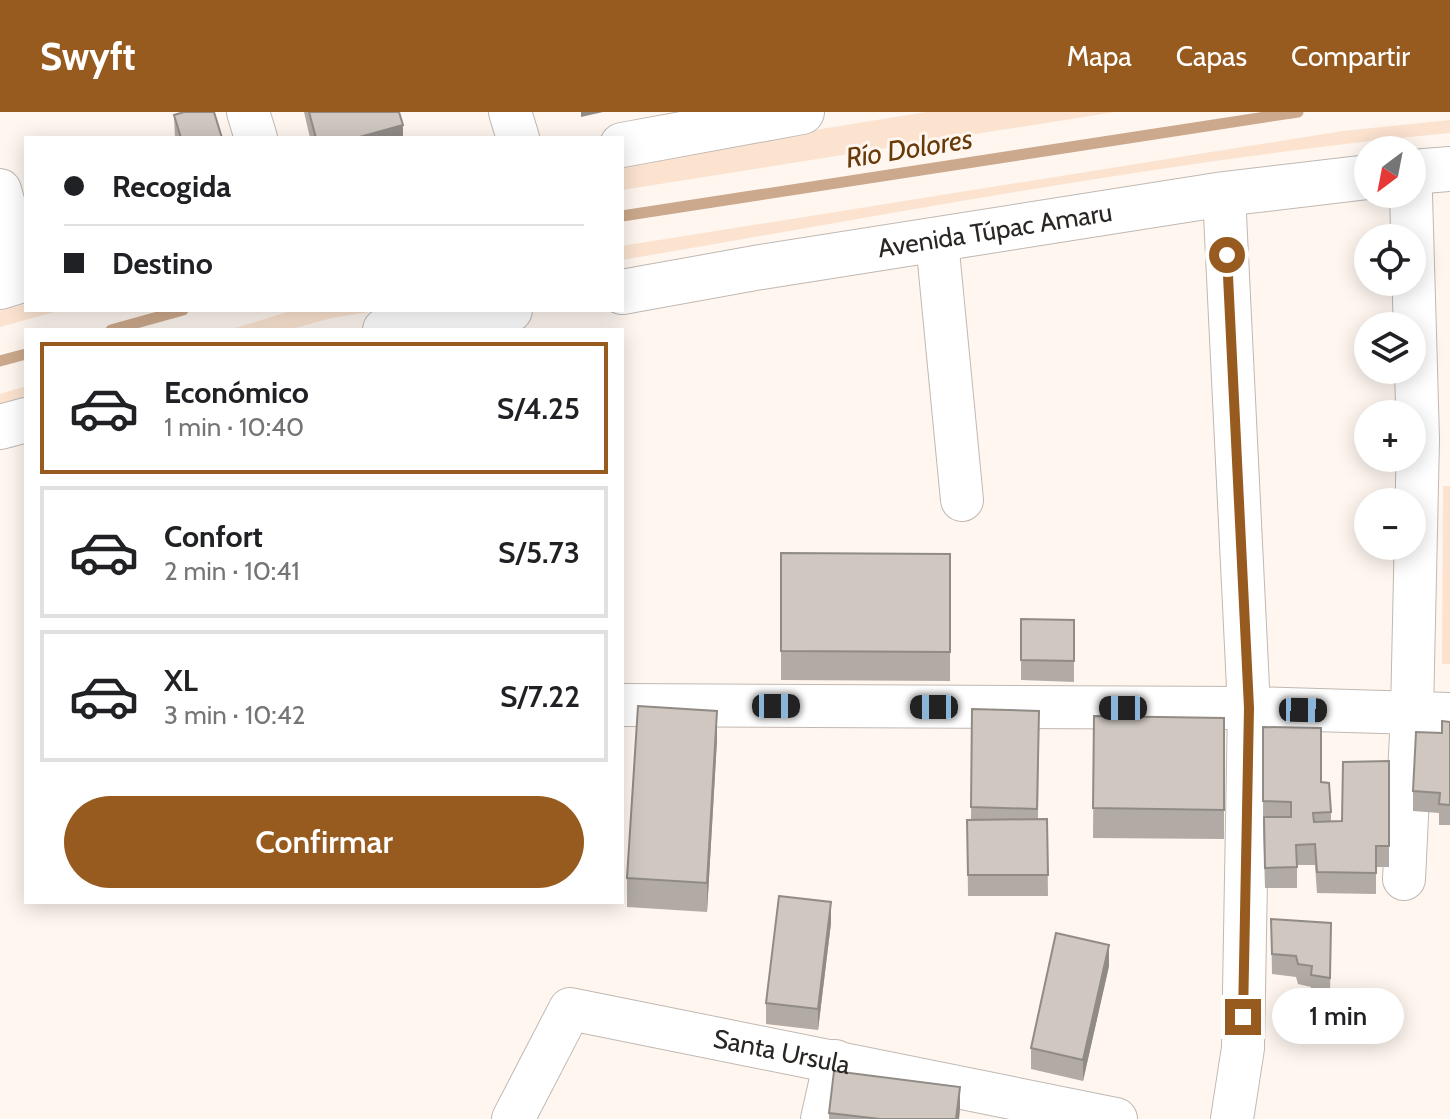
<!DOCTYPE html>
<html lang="es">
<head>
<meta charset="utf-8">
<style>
	body { margin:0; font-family:Cabin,sans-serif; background:#f2f2f2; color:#202124; height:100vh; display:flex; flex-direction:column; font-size:30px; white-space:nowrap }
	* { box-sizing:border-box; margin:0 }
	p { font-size:26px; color:#757577 }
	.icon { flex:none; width:44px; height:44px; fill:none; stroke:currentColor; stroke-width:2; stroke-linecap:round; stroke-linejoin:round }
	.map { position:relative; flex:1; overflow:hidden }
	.details { position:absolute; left:24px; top:216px; width:600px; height:576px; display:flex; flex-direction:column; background:#fff; border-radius:0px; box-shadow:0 4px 20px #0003 }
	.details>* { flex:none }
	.guide { position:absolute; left:24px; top:24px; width:600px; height:176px; border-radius:0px; box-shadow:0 4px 20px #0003; display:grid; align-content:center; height:176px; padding:0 40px; background:#fff }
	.needle { width:52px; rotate:212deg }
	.tools { position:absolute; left:1354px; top:24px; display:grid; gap:16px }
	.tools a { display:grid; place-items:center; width:72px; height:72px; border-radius:50%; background:#fff; box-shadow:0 4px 20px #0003; font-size:40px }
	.end { position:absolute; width:36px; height:36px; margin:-18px; border:10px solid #985b1f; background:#fff; box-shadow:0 0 0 4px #fff }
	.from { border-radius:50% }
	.bubble { position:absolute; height:56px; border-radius:28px; background:#fff; box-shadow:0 4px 20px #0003; font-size:26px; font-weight:600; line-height:56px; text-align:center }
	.car { position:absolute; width:24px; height:48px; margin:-24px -12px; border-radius:10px; box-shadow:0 0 6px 2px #0007; background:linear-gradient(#222 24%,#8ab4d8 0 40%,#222 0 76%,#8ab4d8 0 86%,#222 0) }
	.guide b { display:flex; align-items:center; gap:28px; height:76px; font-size:30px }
	.guide b+b { border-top:2px solid #e0e0e0 }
	.guide i { width:20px; height:20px; background:#202124 }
	ul { padding:14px 0 0; list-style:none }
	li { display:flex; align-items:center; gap:24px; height:132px; margin:0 16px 12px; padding:0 24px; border:4px solid #e0e0e0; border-radius:0px }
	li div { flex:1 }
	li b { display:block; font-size:30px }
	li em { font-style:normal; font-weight:600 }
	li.active { border-color:#985b1f }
	li>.icon { width:72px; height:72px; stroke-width:1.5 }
	.primary-button { display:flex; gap:16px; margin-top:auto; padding:16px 40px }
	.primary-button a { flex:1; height:92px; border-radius:48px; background:#985b1f; color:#fff; font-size:32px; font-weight:600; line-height:92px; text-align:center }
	header { display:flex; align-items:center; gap:48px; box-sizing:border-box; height:112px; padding:0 40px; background:#985b1f; color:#fff }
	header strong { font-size:38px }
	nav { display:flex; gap:44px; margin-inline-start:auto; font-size:28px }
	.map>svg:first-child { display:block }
	.green { fill:#fbe3d0 }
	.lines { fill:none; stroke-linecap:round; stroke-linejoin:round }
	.stream { stroke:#cca98c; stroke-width:11 }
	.street-casing { stroke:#c0b8b2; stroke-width:44 }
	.secondary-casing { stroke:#c0b8b2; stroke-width:46 }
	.street { stroke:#fff; stroke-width:42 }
	.secondary { stroke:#fff; stroke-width:44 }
	.wall { fill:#b2aba5 }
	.shaded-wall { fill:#918b86 }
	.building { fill:#cfc7c0; stroke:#918b86; stroke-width:2 }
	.route { stroke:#985b1f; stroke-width:10 }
	.labels { text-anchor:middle; stroke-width:6; stroke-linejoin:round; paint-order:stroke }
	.street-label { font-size:26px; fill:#292624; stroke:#fef6ef }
	.water-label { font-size:28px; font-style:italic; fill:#683a09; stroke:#fef6ef }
</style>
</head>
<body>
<header>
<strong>Swyft</strong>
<nav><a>Mapa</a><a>Capas</a><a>Compartir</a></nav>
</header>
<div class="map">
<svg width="1450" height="1007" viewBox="0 0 1450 1007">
	<rect width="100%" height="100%" fill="#fef6ef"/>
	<path class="green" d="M926 0H1115L622 78V55L778 24Z
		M1450 8V21C1172 47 897 101 622 148V134L1343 19Z
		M26 192V198H61L0 215V199Z
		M294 198H381L332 206 287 218H229Z
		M26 274V288L0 296V282Z
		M1443 374H1450V552H1442Z"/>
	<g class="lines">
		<path class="stream" d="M622 104 1298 0
			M111 218 183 198
			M0 249 26 242"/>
		<g class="street-casing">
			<g id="street">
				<path d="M248 0 256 26"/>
				<path d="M510 0 518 26"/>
				<path d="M0 78 25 167"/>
				<path d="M1224 82 1249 596 1243 936 1232 1007"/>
				<path d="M937 129 962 388"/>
				<path d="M622 593 1249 596 1450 602"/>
				<path d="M1404 767 1412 601 1418 327 1411 82"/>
				<path id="s1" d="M513 1007 570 897 1116 1007"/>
				<path d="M822 1007 835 949"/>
			</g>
		</g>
		<g class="secondary-casing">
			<g id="secondary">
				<path d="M622 33 802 0"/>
				<path d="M1412 60 1450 57"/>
				<path d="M0 175 26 167"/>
				<path id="s2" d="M622 180 761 155 1224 82 1368 65"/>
				<path d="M385 218 510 198"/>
				<path d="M0 315 26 308"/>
			</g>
		</g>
		<use href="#street" class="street"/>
		<use href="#secondary" class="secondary"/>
	</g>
	<path class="wall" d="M304 0H399L403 26H310Z
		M174 3 222 26H175Z
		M781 441 950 442V569L781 568Z
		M1021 507 1074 508V570L1021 568Z
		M972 597 1039 599 1038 707H1047L1048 784H968L967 708H971Z
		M1094 604 1224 606V727L1093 726Z
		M1450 610V713H1439V701L1413 699V679Z
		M1263 615 1321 670 1331 700V709H1342L1389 649V755H1376V782L1317 781 1315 753H1297V776H1265L1263 710Z
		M717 628 707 800 627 795V766Z
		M1271 807 1331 811 1330 886 1311 884V875L1298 872 1296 865 1272 862Z
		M831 811 818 918 766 912V891Z
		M1109 854 1083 969 1031 957V936Z
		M960 995 959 1007H829V1001Z"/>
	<path class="shaded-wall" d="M581 0H603L581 5Z
		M403 13V26H356Z
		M717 599V628L707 800V771Z
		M831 790V811L818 918V897Z
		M1109 833V854L1083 969V948Z
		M960 975V995L959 1007H956Z"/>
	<path class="building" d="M184 0H214L222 26H181L174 3Z
		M309 0H399L403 13 356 26H316Z
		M781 441 950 442V540L781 539Z
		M1021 507 1074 508V549L1021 548Z
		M638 594 717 599 707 771 627 766Z
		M972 597 1039 599 1037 697 971 695Z
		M1094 604 1224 606V698L1093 696Z
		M1442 609 1450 610V693L1439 692 1440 681 1413 679 1416 620 1442 621Z
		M1263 615 1321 616V670L1329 671 1331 700 1313 701 1314 710 1342 709 1343 650 1389 649V734H1376V761L1317 760 1315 732 1296 733 1297 755 1265 756 1264 705H1291V690L1263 689Z
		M1047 707 1048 763H968L967 708Z
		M779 784 831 790 818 897 766 891Z
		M1271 807 1331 811 1330 866 1311 863 1312 854 1298 852 1296 844 1272 842Z
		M1056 821 1109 833 1083 948 1031 936Z
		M834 959 960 975 956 1007H880L829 1001Z"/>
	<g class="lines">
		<path class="route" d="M1227 143 1249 596 1243 905"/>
	</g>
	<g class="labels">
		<g class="street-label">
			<text dy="9" stroke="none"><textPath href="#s2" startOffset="378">Avenida Túpac Amaru</textPath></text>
			<text dy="9" stroke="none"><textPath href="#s1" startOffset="340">Santa Ursula</textPath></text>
		</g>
		<g class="water-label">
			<text transform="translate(909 36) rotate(-9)" y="10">Río Dolores</text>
		</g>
	</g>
</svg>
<div class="tools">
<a><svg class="needle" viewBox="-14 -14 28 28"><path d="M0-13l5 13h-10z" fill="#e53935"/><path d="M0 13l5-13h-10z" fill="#757577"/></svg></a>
<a><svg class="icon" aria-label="locate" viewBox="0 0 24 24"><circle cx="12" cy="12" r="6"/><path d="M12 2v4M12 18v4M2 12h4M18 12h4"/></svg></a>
<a><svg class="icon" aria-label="layers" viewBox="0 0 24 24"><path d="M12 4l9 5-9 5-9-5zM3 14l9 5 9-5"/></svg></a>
<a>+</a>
<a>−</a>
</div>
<i class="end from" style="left:1227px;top:143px"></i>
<i class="end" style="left:1243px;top:905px"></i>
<div class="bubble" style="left:1272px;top:876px;width:132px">1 min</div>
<i class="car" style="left:776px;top:594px;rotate:90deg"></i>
<i class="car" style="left:934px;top:595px;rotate:270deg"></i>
<i class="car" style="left:1123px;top:596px;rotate:270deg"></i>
<i class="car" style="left:1303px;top:598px;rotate:91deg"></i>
<div class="guide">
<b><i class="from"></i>Recogida</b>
<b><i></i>Destino</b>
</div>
<section class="details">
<ul>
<li class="active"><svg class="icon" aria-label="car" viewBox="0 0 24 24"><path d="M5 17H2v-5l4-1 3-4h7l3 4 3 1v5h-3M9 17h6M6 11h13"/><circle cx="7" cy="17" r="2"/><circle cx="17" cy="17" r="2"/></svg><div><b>Económico</b><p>1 min · 10:40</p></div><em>S/4.25</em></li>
<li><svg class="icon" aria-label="car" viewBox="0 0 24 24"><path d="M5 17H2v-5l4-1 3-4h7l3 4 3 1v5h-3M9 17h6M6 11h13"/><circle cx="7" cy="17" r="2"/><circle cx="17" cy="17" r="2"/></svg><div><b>Confort</b><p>2 min · 10:41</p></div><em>S/5.73</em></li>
<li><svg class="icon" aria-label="car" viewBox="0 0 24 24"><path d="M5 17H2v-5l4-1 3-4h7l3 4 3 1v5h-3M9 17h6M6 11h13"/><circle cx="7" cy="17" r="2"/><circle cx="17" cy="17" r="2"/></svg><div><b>XL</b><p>3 min · 10:42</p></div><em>S/7.22</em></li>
</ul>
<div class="primary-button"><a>Confirmar</a></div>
</section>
</div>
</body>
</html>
